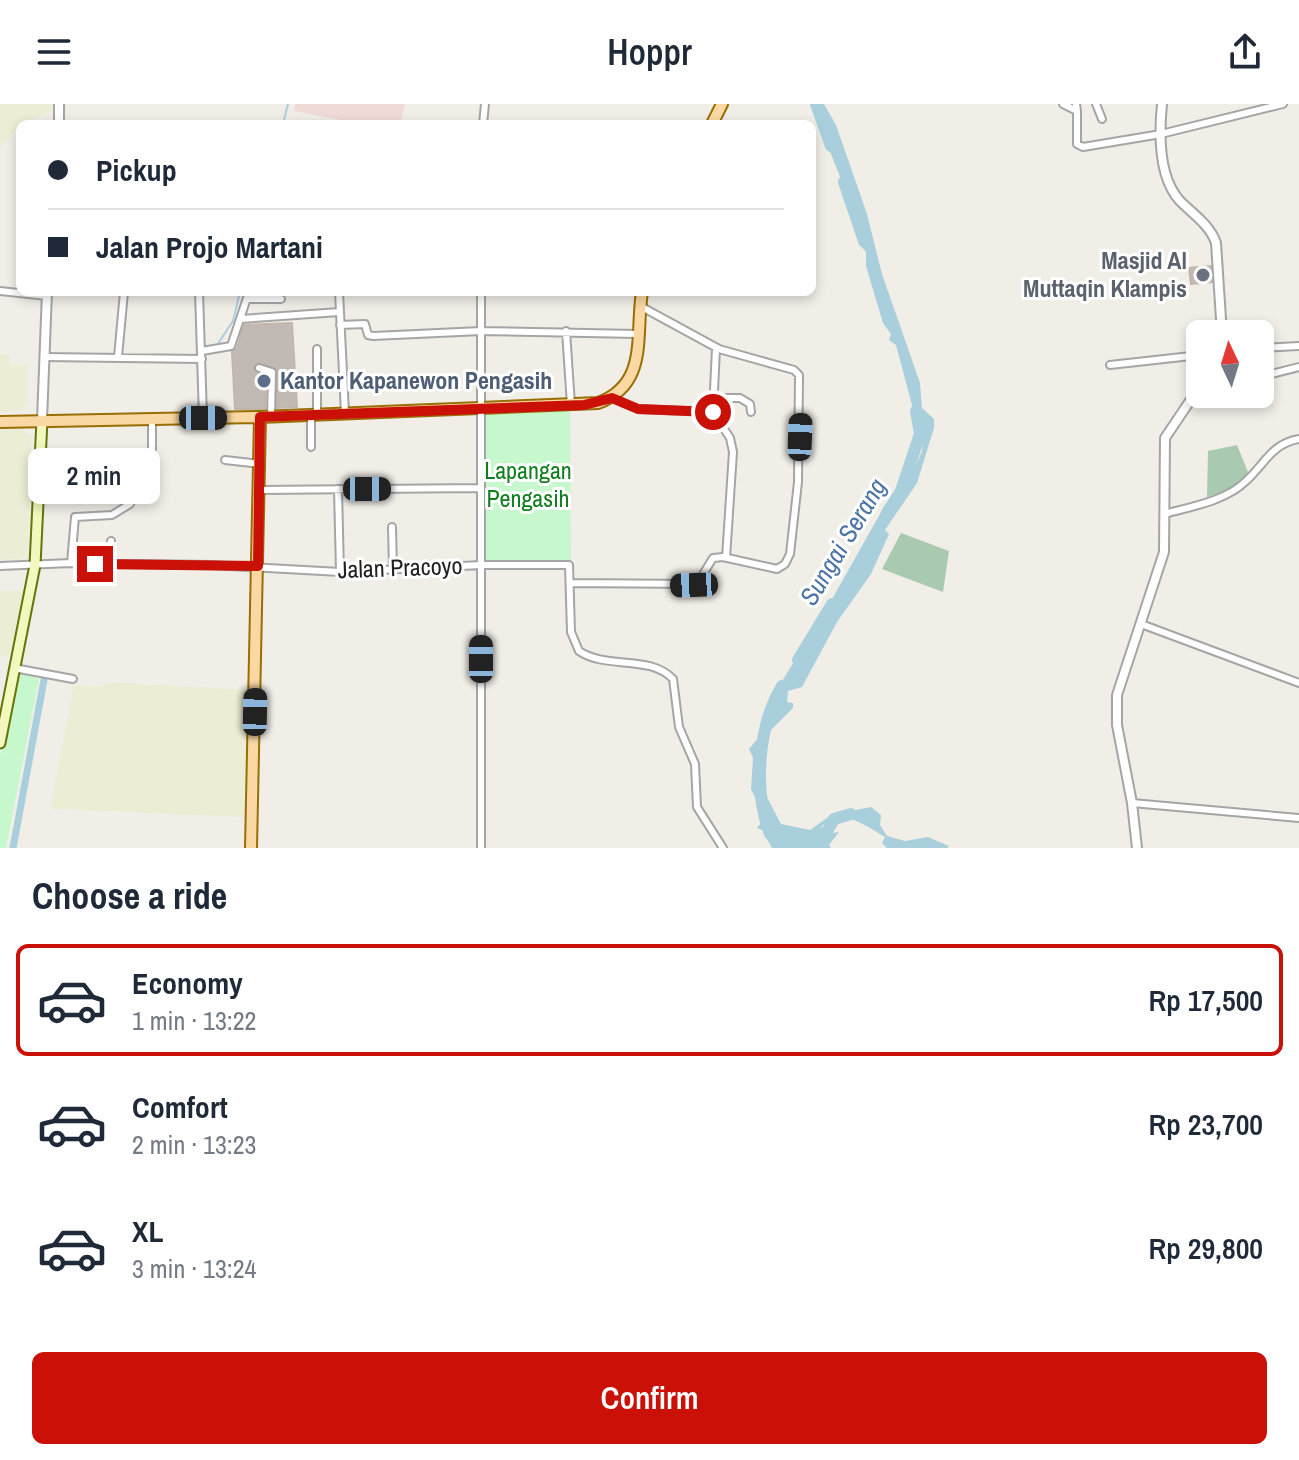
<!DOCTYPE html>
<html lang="en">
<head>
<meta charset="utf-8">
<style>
	body { margin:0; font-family:"Archivo Narrow",sans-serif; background:#f2f2f3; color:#1f2937; height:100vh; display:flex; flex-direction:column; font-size:30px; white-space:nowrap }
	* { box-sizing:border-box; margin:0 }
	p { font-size:26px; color:#747a83 }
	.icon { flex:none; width:44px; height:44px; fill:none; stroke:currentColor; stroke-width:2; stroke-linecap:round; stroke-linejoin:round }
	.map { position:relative; height:744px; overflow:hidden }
	.panel { display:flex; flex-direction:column; background:#fff; flex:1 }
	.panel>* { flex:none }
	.hud { position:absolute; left:16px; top:16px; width:800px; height:176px; border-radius:12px; box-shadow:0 4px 12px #0003; display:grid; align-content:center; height:176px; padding:0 32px; background:#fff }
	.needle { width:52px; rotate:356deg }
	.buttons { position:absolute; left:1186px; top:216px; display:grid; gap:16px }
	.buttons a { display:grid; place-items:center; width:88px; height:88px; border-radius:12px; background:#fff; box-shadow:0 4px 12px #0003; font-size:40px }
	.end { position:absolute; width:36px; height:36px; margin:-18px; border:10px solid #ca1007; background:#fff; box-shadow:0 0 0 4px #fff }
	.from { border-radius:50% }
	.bubble { position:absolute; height:56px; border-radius:12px; background:#fff; box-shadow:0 4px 12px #0003; font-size:26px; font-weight:600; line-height:56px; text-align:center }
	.car { position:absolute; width:24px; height:48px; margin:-24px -12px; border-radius:10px; box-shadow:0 0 6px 2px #0007; background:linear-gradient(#222 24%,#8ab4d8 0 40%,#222 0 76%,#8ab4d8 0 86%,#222 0) }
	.hud b { display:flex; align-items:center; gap:28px; height:76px; font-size:30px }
	.hud b+b { border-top:2px solid #e0e1e3 }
	.hud i { width:20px; height:20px; background:#1f2937 }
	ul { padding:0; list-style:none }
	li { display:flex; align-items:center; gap:24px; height:112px; margin:0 16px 12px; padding:0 16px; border:4px solid transparent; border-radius:12px }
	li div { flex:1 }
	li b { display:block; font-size:30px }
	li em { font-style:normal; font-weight:600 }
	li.active { border-color:#ca1007 }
	li>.icon { width:72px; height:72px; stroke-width:1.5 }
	h2 { padding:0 32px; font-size:36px; line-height:96px }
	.cta { display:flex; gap:16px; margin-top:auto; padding:16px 32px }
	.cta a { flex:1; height:92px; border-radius:12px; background:#ca1007; color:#fff; font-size:32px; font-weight:600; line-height:92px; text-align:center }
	header { display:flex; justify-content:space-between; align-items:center; height:104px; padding:0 32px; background:#fff; font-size:36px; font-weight:600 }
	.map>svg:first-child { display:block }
	.commercial { fill:#f0dad8 }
	.farmland { fill:#ebeed4 }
	.cemetery { fill:#a9c9b0 }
	.park { fill:#c7f8cd }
	.water { fill:#aacfdc }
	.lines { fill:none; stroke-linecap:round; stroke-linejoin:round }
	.stream { stroke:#aacfdc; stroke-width:2 }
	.canal { stroke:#aacfdc; stroke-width:7 }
	.river { stroke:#aacfdc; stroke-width:12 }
	.building { fill:#c1bab4; stroke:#c2b6aa; stroke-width:2 }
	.minor-casing { stroke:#a5a5a5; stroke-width:10 }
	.tertiary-casing { stroke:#a5a5a5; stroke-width:12 }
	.secondary-casing { stroke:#657609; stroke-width:13 }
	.primary-casing { stroke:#986e05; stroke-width:14 }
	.minor { stroke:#fff; stroke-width:6 }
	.tertiary { stroke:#fff; stroke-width:8 }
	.secondary { stroke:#f2f8be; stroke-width:9 }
	.primary { stroke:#f9d8a4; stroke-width:10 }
	.route { stroke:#ca1007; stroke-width:10 }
	.worship-dot { fill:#6b7280; stroke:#fff; stroke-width:3 }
	.service-dot { fill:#5c6f8a; stroke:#fff; stroke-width:3 }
	.labels { text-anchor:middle; stroke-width:6; stroke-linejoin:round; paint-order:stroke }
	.worship-label { font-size:24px; font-weight:bold; fill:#5b616d; stroke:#fff; text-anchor:end }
	.service-label { font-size:24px; font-weight:bold; fill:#4e5e75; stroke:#fff; text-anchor:start }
	.park-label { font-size:24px; fill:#107d1e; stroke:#fff }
	.street-label { font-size:24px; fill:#212121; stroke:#fff }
	.water-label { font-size:26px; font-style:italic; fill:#4c75a6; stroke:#fff }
</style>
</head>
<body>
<header><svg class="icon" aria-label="menu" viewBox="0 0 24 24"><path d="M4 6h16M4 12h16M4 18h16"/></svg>Hoppr<svg class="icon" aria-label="share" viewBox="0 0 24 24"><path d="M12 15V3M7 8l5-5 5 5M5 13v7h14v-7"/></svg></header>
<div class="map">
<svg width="1299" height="744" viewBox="0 0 1299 744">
	<rect width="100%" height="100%" fill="#f1eee8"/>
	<path class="commercial" d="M295 0H405L400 20H360L294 7Z"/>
	<path class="farmland" d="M0 0H52V7L20 20 0 44Z
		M0 250 10 251V261L28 260V298L22 306 0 308Z
		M0 324 21 325 31 332 28 451 20 455 0 456Z
		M0 487H25L12 552H0Z
		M107 578 248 586 247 713 53 705 51 700 74 581 103 583Z"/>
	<path class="cemetery" d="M1237 341 1248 368C1238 383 1223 388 1207 393L1208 347Z
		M901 429 949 447 943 488 882 465Z"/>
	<path class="park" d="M570 304 571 458H484L485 305Z
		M17 569 39 574 6 744H0V653Z"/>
	<path class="water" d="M821 0H824L836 21 867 110 882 170 920 279 922 304 934 315V324L917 379 885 426 889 430 871 470 837 518 802 583 788 587 787 598 793 599V604L762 635 757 647 760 680 781 720 810 726 831 711 871 703 881 711 880 721 887 732 905 737 928 733 949 742 947 744H887L882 739 885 733C864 721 841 702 821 723L825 730 839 728 829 741 831 744H772L762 726 757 724 765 714 751 685 753 654 749 645 774 615 773 592 800 548 812 540 827 504 885 401 887 403 904 389 922 347 924 330 916 316 896 241 889 236 891 230 883 219 866 162V148L860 141 859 120 853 97 846 88 827 40Z"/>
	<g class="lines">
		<path class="stream" d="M283 20 288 0
			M219 238 233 217 240 188"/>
		<path class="canal" d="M13 744 44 576"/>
		<path class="river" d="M816 0 831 42
			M844 78 864 137
			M887 409 901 387 920 330 916 307
			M798 556 832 500
			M770 730C753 686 758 622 782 582
			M819 741 834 715 851 710"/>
	</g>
	<path class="building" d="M1211 162 1212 178 1191 180 1189 164Z
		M292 219 297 303 277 304V265L258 258 253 265 266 272 265 305H235L232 248 237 244 244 221Z"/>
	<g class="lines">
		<g class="minor-casing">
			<path id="minor" d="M1063 0 1077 7 1076 0
				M1096 0 1102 15
				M1077 7V40L1083 43 1161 30 1283 0
				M483 20 485 0
				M0 187 47 192
				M199 188 203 314
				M339 188 345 309
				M247 195H281
				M241 215 339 208
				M340 221 365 220 368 231 373 232 481 227 638 230
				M566 227 571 301
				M716 244 713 308 730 334 733 348 726 454
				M1260 244 1299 242
				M202 247 231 242 249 188
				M44 253 202 255
				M118 253 124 188
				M1110 261 1200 251
				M259 264 272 268 271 313
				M1260 273 1299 263
				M612 294 638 305 713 308
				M712 294H740L750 300 751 308
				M317 311V245
				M311 343V311
				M152 345V314
				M225 356 260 360
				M338 385 340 468
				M259 386 481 384
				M1164 410C1190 403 1226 397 1246 377 1265 360 1271 340 1299 335
				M392 423 393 466
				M71 459 75 413 112 411 130 400
				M111 460V437
				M0 462 71 459 212 461 340 468 481 461V188
				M571 479 697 480 713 454 723 453 777 465 785 460 790 450 798 378 799 271 794 266 719 245 640 202
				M1141 520 1299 579
				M14 564 73 575
				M1132 699 1299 714
				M481 744V461H569L571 528 579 547C607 566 649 550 673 575L679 623 695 660 697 703 723 744"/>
		</g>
		<g class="tertiary-casing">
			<path id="tertiary" d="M1162 0C1159 30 1158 73 1180 97 1193 110 1210 121 1216 139L1222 230
				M59 20V0
				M42 316 47 188
				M1137 744 1132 699 1117 621V591L1164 448 1165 334 1200 282"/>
		</g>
		<g class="secondary-casing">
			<path id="secondary" d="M0 639 35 461 42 316"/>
		</g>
		<g class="primary-casing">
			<path id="primary" d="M712 20 722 0
				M0 318 260 313 598 299C649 280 635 232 642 188
				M251 744 260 313"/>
		</g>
		<use href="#minor" class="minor"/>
		<use href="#tertiary" class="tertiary"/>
		<use href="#secondary" class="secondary"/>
		<use href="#primary" class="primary"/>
	</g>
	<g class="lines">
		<path class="route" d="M95 460 258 462 260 313 584 301 612 294 638 305 713 308"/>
	</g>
	<circle class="worship-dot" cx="1203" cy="171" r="8"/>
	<circle class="service-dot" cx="264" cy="277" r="8"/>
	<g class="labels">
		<g class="worship-label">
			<text x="1187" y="165">Masjid Al<tspan x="1187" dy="28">Muttaqin Klampis</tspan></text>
		</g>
		<g class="service-label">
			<text x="280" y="285">Kantor Kapanewon Pengasih</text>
		</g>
		<g class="park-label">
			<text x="528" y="375">Lapangan<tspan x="528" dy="28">Pengasih</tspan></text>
		</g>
		<g class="street-label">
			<text transform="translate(400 464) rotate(-2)" y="8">Jalan Pracoyo</text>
		</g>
		<g class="water-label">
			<text transform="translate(843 438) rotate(-59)" y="9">Sungai Serang</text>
		</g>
	</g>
</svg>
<div class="buttons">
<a><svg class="needle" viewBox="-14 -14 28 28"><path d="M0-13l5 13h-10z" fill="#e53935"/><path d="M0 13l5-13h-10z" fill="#747a83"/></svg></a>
</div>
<i class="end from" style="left:713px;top:308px"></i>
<i class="end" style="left:95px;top:460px"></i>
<div class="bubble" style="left:28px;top:344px;width:132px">2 min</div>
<i class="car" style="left:203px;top:314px;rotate:90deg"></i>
<i class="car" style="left:800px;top:333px;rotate:2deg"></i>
<i class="car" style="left:367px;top:385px;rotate:90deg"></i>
<i class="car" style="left:694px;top:481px;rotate:268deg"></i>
<i class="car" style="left:481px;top:555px;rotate:0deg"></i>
<i class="car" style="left:255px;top:608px;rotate:1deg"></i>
<div class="hud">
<b><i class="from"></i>Pickup</b>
<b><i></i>Jalan Projo Martani</b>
</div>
</div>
<section class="panel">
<h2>Choose a ride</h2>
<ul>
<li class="active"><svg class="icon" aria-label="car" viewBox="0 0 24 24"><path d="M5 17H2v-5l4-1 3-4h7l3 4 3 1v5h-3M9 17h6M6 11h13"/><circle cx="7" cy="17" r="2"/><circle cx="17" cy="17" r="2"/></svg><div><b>Economy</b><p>1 min · 13:22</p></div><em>Rp 17,500</em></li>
<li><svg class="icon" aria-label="car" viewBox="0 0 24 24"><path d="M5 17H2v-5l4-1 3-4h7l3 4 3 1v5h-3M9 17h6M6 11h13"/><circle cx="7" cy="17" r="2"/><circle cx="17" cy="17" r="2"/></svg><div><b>Comfort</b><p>2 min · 13:23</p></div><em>Rp 23,700</em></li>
<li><svg class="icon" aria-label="car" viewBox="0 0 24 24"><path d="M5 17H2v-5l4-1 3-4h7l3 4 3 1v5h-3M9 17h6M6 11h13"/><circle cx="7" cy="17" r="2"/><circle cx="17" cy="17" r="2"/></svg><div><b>XL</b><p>3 min · 13:24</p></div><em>Rp 29,800</em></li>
</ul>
<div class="cta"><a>Confirm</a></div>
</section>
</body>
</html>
